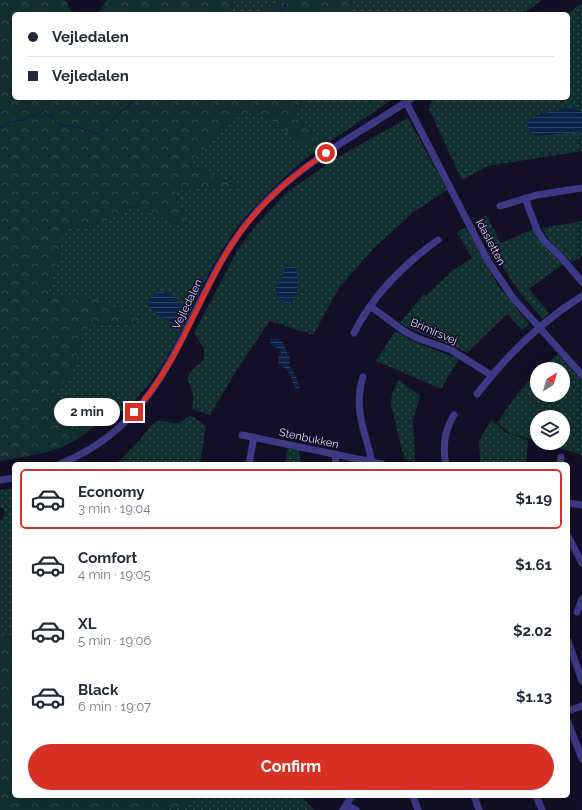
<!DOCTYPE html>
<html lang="en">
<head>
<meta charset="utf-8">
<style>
	body { margin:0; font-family:Raleway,sans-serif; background:#f6f6f7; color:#1f2937; height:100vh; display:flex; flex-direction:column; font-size:15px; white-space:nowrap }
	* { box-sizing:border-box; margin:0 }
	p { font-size:13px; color:#747a83 }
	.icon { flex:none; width:22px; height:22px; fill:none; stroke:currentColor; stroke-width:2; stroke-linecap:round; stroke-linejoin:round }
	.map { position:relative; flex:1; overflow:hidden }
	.details { position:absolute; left:12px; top:462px; width:558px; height:336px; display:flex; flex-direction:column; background:#fff; border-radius:6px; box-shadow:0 4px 16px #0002 }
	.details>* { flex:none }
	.banner { position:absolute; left:12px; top:12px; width:558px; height:88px; border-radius:6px; box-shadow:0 4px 16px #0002; display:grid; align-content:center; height:88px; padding:0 16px; background:#fff }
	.needle { width:26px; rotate:37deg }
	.tools { position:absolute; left:530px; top:362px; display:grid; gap:8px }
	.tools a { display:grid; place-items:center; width:40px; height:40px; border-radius:50%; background:#fff; box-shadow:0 4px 16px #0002; font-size:20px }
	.end { position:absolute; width:18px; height:18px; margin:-9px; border:5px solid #d93025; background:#fff; box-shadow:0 0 0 2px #fff }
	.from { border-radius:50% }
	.bubble { position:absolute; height:28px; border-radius:14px; background:#fff; box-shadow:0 4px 16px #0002; font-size:13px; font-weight:700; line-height:28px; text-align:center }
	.banner b { display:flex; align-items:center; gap:14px; height:38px; font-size:15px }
	.banner b+b { border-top:1px solid #e0e1e3 }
	.banner i { width:10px; height:10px; background:#1f2937 }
	ul { padding:7px 0 0; list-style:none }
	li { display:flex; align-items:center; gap:12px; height:60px; margin:0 8px 6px; padding:0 8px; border:2px solid transparent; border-radius:6px }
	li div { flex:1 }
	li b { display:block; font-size:15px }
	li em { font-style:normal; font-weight:700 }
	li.selected { border-color:#d93025 }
	li>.icon { width:36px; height:36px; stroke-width:1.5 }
	.primary-button { display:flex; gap:8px; margin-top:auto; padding:8px 16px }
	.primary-button a { flex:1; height:46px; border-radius:24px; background:#d93025; color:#fff; font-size:16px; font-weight:700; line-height:46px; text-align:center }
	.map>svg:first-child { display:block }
	.grass { fill:url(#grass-dots) }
	.forest { fill:url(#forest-crowns) }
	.water { fill:url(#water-rules) }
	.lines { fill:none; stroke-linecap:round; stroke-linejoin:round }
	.stream { stroke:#0c2248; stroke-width:1.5 }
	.minor { stroke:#3d3a85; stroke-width:7 }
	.route { stroke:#d93025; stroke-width:5 }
	.labels { text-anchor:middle; stroke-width:3; stroke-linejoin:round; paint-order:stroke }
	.street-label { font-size:11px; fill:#d9d4ff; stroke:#130f26 }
</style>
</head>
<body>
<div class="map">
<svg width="582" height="810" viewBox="0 0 582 810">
	<defs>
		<pattern id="grass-dots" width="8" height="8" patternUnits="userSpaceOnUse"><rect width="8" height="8" fill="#12302f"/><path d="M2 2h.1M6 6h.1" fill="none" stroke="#344d4e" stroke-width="1.8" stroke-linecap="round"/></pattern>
		<pattern id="forest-crowns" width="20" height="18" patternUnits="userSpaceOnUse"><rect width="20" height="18" fill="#12302f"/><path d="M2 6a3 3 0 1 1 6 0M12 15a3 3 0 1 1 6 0" fill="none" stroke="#344d4e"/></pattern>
		<pattern id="water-rules" width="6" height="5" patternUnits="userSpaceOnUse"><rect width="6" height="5" fill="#0c2248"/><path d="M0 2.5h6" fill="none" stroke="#2f4163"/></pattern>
	</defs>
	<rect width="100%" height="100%" fill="#130f26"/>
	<path class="grass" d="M232 0H280L262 11V14H233Z
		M352 0H542L523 14H348Z
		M582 3V151L488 166 462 180 429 109 432 98H568L567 14Z
		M308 98H395L329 142 305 128 294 110Z
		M243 114H262L304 143 320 148C282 177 247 209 222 250 192 300 176 359 134 401 123 412 101 422 88 431L72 412 51 395 70 375 76 360 82 337 88 328 96 325 132 324 142 318 48 294 59 258 63 228H84L120 215 127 208 137 207 184 227C187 208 175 208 176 190L240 187 190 164 223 126Z
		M408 118 447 190 414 212 374 248 339 288 313 335 270 321 238 368 210 415 192 409C195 398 192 389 187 379L192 370 204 360V348L194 333 238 249 258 223 287 192 338 157Z
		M486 215 501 243 533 229 543 245 563 264 529 289 549 313 543 319 520 293 502 266 477 220Z
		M582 221V257L571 262 550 241 542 228Z
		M466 227 498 285 529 324 522 330 507 314 467 353C446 340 421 336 400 323L424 294 426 296 452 271 472 258 457 232Z
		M395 331 415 342 459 359 441 389 376 361Z
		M558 354 582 381V455L543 443H563V417H537V441L510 433 497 423 520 390 537 373V395H563V369H541Z
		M399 380 420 396 413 420 415 462 404 459 391 404 392 393Z
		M190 415 206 426 200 464H116C123 457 131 450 138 442 143 437 148 427 154 423 167 415 172 433 190 415Z
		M491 420 505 432 528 440 526 464H480L479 441Z
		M288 447 299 450 301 464H285Z
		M14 488V644L4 631 0 630V521L3 519 4 510 0 507V490Z
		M193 796H301L314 810H165L185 806Z"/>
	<path class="forest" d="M0 0H65L73 14H14V98H308L295 110 305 128 329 142 320 148 304 143 262 114H243L223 126 190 164 241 187 176 190V199L186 215 185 227 137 207 127 208 120 215 84 228H64L59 258 48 294 93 298 143 319 132 324 96 325 88 328 82 337 76 360 70 375 51 395 72 412 88 431C65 452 30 456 0 461Z
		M107 0H232L233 14H97Z
		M280 0H352L348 14H262V11Z
		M0 630 4 631 14 644V796H193L185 806 165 810H0Z"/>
	<path class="water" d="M571 107 582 112V132L537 136 530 132 527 126 529 120 535 116Z
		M287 265 294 266 297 268C298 280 302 303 285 304L278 298 275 290Z
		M157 291C166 291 178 298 183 306L176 322H169L148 307 150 298Z
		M276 338C287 342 284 350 290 358L289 366 293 371 300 387 298 389H296L288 371 279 363 278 359 281 353 279 349 270 344V339Z"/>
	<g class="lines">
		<path class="stream" d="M279 14 285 6 287 0
			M0 128 9 122 23 120 43 111 61 125 78 127 99 134 121 112 138 98"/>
		<path class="minor" d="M406 102 488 261 513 298 582 375
			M525 198 537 230 544 241 561 257 582 282
			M500 206 537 195 582 188
			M370 306 404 331 417 338 451 350 491 375
			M354 333C372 296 405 263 438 240
			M363 377C353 410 365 430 372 462
			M477 394C507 355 540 322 582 296
			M242 435 382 464
			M335 454 336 464
			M60 464C180 416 182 296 256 212 299 163 359 134 412 98
			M249 464 254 437
			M446 464C442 446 444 431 454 415
			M560 464 561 457
			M0 480 14 478
			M568 503 582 505
			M568 536 582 563
			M577 612 582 599
			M568 641 582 681
			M568 711 582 706
			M568 722 582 759
			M413 796 418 810
			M474 796 479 810
			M536 796 542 810
			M346 805 356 810
			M343 810 352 796"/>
	</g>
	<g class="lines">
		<path class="route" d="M134 412C176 367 194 309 224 257 249 214 285 180 326 153"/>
	</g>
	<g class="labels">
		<g class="street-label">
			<text transform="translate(491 242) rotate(62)" y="4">Idasletten</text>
			<text transform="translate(187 304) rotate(-64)" y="4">Vejledalen</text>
			<text transform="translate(434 331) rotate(23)" y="4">Brimirsvej</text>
			<text transform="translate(309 438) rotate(12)" y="4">Stenbukken</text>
		</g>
	</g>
</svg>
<div class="tools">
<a><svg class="needle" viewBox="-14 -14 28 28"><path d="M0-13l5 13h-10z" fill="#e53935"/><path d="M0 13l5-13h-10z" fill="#747a83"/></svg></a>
<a><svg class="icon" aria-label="layers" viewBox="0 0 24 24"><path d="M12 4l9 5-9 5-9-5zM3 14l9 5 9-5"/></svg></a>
</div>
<i class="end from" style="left:326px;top:153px"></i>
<i class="end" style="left:134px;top:412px"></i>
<div class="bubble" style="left:54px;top:398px;width:66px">2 min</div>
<div class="banner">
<b><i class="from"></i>Vejledalen</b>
<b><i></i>Vejledalen</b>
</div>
<section class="details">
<ul>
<li class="selected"><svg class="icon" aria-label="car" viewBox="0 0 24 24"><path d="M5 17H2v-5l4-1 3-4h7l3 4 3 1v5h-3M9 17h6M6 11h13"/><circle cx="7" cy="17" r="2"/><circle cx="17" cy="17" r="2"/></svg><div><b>Economy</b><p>3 min · 19:04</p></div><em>$1.19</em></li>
<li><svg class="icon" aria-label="car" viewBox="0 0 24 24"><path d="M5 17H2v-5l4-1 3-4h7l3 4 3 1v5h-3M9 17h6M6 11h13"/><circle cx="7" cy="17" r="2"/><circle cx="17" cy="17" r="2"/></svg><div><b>Comfort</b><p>4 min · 19:05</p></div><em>$1.61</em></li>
<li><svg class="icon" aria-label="car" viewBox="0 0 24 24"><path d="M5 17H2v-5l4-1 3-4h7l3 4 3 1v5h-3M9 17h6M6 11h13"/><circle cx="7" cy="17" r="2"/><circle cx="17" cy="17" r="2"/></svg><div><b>XL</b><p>5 min · 19:06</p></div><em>$2.02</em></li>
<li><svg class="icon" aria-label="car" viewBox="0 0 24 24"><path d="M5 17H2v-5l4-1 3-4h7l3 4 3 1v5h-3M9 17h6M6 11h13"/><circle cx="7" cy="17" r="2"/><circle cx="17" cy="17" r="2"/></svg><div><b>Black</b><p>6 min · 19:07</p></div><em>$1.13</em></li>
</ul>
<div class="primary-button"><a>Confirm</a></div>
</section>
</div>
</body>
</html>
